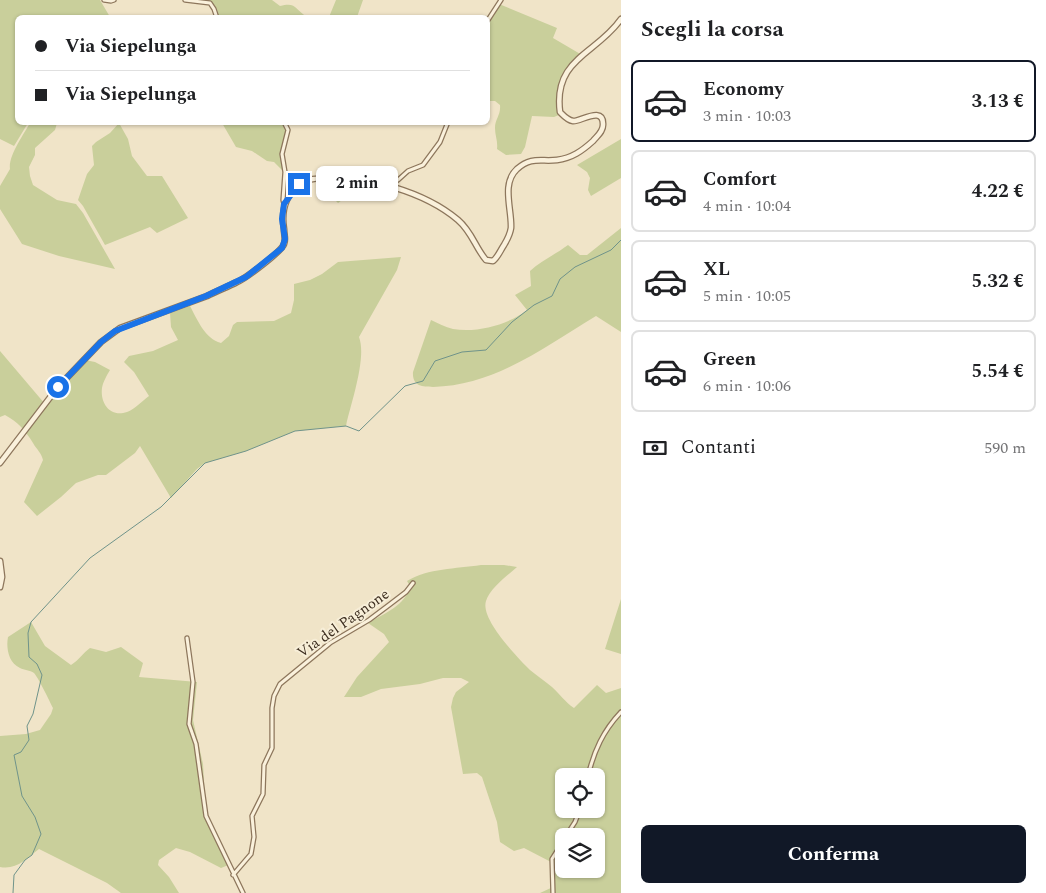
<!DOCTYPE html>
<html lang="it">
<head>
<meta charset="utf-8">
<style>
	body { margin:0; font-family:Spectral,serif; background:#f6f6f6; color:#202124; height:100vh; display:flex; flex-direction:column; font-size:19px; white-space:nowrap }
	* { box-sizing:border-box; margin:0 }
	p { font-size:16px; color:#757577 }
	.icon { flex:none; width:28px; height:28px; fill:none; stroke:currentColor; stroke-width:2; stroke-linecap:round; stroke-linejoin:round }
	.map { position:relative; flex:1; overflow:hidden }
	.details { display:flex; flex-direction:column; background:#fff; width:425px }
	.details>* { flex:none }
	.guide { position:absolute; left:15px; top:15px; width:475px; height:110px; border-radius:8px; box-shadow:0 1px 4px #0004; display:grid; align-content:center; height:110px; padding:0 20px; background:#fff }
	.buttons { position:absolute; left:555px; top:768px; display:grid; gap:10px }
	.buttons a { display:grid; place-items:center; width:50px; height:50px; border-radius:8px; background:#fff; box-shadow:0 1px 4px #0004; font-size:25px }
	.end { position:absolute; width:22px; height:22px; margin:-11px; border:6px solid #1a73e8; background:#fff; box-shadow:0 0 0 2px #fff }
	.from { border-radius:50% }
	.bubble { position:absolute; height:35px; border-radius:8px; background:#fff; box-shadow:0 1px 4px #0004; font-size:16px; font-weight:700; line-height:35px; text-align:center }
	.guide b { display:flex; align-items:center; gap:18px; height:48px; font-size:19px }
	.guide b+b { border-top:1px solid #e0e0e0 }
	.guide i { width:12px; height:12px; background:#202124 }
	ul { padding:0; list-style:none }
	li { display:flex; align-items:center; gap:15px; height:82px; margin:0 10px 8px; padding:0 10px; border:2px solid #e0e0e0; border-radius:8px }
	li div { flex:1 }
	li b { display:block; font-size:19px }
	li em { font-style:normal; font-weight:700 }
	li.selected { border-color:#111827 }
	li>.icon { width:45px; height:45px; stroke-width:1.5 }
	h2 { padding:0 20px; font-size:22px; line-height:60px }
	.pay { display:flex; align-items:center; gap:12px; height:55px; padding:0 20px; font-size:19px }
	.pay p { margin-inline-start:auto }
	.button { display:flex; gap:10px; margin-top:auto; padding:10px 20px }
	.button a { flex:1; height:58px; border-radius:8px; background:#111827; color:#fff; font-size:20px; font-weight:700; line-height:58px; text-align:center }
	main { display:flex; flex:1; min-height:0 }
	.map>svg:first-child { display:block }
	.green { fill:#c9cf9b; fill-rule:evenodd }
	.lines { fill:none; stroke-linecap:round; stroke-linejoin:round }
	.stream { stroke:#6f938a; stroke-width:1 }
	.minor-casing { stroke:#8d765c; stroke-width:5.5 }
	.tertiary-casing { stroke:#8d765c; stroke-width:7 }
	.minor { stroke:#faf1dc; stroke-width:3 }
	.tertiary { stroke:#faf1dc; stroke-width:4.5 }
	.route { stroke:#1a73e8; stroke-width:6 }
	.labels { text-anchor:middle; stroke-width:4; stroke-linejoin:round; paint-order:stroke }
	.street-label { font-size:15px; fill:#3d2e20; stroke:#f7eed8 }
</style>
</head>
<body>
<main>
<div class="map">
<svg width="621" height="893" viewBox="0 0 621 893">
	<rect width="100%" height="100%" fill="#f0e4c8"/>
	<path class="green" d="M0 0H100L110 17 18 18V122L28 123 14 146 0 139Z
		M187 0H272L280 6C297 2 294 9 307 17H216C210 0 204 2 187 0Z
		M336 0H363L357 17H329Z
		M499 4 557 28 553 38 582 55C567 74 556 89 559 115L554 117 532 116 525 147 521 154 506 155 497 149C498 141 495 136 495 128 495 119 501 115 500 105L495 101H488V23Z
		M30 123H57L55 130 35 148V155L29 167 30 176 33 185 57 200 76 204 83 213 115 269 59 256 22 244 0 209V186L10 169C8 156 24 134 30 123Z
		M119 123 128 139 132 156 147 176H162L188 218 157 233 150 227 105 245 83 206 78 200 87 174 94 165 92 146 96 142 110 133Z
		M222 123H284L288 130 283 148 284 172 274 162 267 161 252 151 236 147Z
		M621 139V178L591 196 588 190 590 178 587 172 577 165Z
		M341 180 355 181 362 193 359 197 349 195 338 203 316 181Z
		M621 228V332L596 316C546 346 495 386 433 387 422 387 412 386 413 372L431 320C438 323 445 327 453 329 477 333 508 325 527 310L515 295 531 286 530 271C541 261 556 254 568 245L580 255H587Z
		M401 257 397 270 359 337C367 358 351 403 346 426L295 431 246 451 205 463 197 469 171 498 140 446 135 453 106 475H98L76 483 61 497 37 516 24 502 43 460C41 452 37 450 33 443 25 430 18 422 5 415L0 417V351L45 404 85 360 95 362 110 370C107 375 103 382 102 388 100 403 110 418 127 412 135 409 142 401 149 396L134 372 124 362 129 356 153 351 178 340 171 327 170 313 190 306C197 319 205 339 221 343L229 336 233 325 237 322 274 321 291 313 294 300V284L310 280 322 274 338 262Z
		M481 565H504L517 567C507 576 490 588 486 601 480 619 518 658 530 670 537 676 545 681 552 687 560 694 565 702 574 708L597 685 606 693 621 688V893H540L553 887 551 862 524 848 514 851 500 842 497 822 482 777 477 773 463 774 451 707 453 698 456 692 469 682 461 678H443L420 684 381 689 361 697H344L357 677 389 642 384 634 368 623C384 614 406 605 410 586L407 581C429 568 455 569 481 565ZM564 776H596V809H564ZM564 836H596V869H564Z
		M621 599V654L605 649Z
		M31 622 45 646 71 665C79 660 83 653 90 648L106 652 121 647 143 663 139 677 197 682 193 720 203 764 206 817 214 838 231 864 221 868 190 852 176 848 159 860 158 865 169 877 179 893H121L107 883 39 849C26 859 17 870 0 867V736L26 734 40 730 51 714 53 708C50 702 38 677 34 673 30 670 24 670 20 668 8 663 6 647 8 637Z"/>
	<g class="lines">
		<path class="stream" d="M13 893 14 875 25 860 32 855 41 834 35 817 22 796 14 755 21 752 29 740 27 726 33 714 42 675 37 664 29 657 28 633 31 622 90 558 161 507 205 463 246 451 295 431 346 426 359 431 405 386 423 381 435 361 462 352 486 350 512 322 534 305 552 296 560 279 575 267 611 250 621 240"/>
		<g class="minor-casing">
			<path id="minor" d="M104 0 111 1 114 0
				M185 0 210 3 214 9 217 18
				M488 20 501 0
				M387 185 398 180 408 171 423 165 440 142 448 122
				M284 204 283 200 285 172 282 154 288 130 284 122
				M187 638 193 682 189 724 196 744 206 816 243 893
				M588 776C594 751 603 731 621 712
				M566 836 575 822 580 809
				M233 875 251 854 254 837 252 816 263 794 264 765 272 748V708L274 696 280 684 330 643 369 620 389 605 406 592 413 583
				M553 893 552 859 564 840"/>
		</g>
		<g class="tertiary-casing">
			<path id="tertiary" d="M0 463 58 387 101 342 120 328 207 296C217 291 227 287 237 282 245 279 282 251 284 244 286 239 284 235 284 229 281 212 285 197 298 185 305 179 314 179 323 178 366 175 425 192 458 220 472 232 475 247 486 260L493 261C498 257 500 251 504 245 507 240 510 235 511 228 512 209 501 184 517 169 532 156 541 162 557 160 572 158 582 151 593 141 597 136 603 132 603 125 604 105 580 122 573 121 567 120 564 116 560 112 553 58 597 54 621 19
				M0 561 2 577 0 587"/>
		</g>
		<use href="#minor" class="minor"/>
		<use href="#tertiary" class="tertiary"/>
	</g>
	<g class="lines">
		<path class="route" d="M58 387 101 342 115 331 206 296 246 277 282 248 285 239 282 219 284 204 299 184"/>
	</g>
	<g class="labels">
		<g class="street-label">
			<text transform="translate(343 623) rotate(-35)" y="5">Via del Pagnone</text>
		</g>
	</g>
</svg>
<div class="buttons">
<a><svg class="icon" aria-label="locate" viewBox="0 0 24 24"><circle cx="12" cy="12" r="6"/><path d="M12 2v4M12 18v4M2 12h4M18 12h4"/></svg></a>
<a><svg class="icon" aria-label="layers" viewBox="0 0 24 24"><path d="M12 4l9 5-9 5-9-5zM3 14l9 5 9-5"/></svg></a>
</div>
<i class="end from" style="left:58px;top:387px"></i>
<i class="end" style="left:299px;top:184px"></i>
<div class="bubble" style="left:316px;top:166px;width:82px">2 min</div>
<div class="guide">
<b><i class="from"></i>Via Siepelunga</b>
<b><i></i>Via Siepelunga</b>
</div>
</div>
<section class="details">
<h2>Scegli la corsa</h2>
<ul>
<li class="selected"><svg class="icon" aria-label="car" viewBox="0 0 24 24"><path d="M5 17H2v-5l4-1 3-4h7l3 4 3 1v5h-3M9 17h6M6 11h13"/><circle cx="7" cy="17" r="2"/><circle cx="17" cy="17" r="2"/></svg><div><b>Economy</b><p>3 min · 10:03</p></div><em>3.13 €</em></li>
<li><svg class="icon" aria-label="car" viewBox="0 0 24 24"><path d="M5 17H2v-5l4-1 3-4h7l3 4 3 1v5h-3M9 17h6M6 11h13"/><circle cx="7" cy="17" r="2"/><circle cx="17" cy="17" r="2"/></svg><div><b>Comfort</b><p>4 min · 10:04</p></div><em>4.22 €</em></li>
<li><svg class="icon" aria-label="car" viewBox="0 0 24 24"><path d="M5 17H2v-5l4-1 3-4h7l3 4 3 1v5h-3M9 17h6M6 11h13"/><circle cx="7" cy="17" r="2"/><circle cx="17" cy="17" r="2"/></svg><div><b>XL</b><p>5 min · 10:05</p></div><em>5.32 €</em></li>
<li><svg class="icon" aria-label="car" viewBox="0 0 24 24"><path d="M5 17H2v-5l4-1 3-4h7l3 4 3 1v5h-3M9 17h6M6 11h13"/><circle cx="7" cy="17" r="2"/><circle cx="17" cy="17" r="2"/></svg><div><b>Green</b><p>6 min · 10:06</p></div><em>5.54 €</em></li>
</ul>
<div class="pay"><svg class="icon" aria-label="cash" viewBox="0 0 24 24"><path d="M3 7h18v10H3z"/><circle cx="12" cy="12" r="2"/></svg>Contanti<p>590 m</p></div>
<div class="button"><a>Conferma</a></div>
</section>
</main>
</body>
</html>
